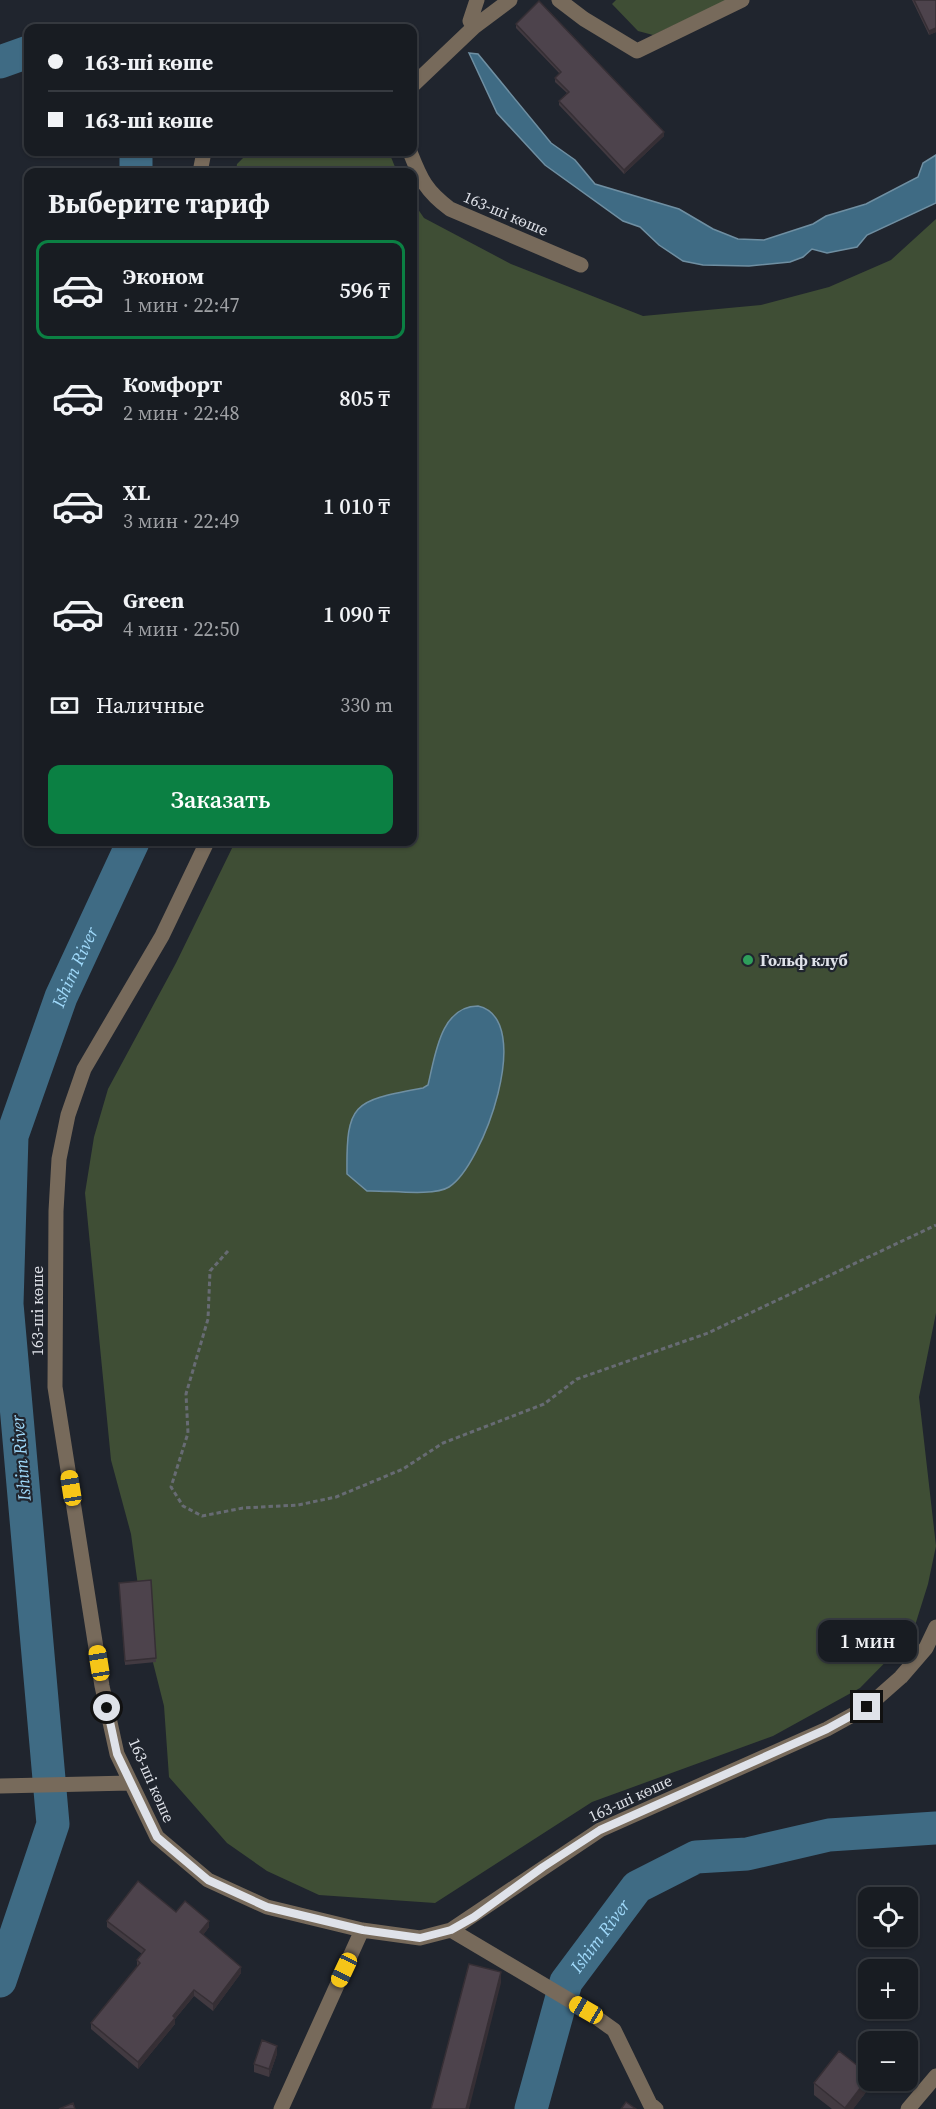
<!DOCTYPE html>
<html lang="ru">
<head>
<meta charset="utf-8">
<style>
	body { margin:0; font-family:"Source Serif 4",serif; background:#25292f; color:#f1f3f6; height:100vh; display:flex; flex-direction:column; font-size:22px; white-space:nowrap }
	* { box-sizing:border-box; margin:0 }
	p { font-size:20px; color:#9fa1a5 }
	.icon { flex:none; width:33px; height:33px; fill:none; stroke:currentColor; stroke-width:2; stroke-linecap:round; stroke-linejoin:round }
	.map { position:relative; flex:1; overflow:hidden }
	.details { position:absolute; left:24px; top:168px; width:393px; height:678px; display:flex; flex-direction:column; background:#181c22; border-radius:12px; box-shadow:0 2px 4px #0004,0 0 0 2px #363a40 }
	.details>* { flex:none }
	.guide { position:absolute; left:24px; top:24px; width:393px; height:132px; border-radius:12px; box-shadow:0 2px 4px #0004,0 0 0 2px #363a40; display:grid; align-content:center; height:132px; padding:0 24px; background:#181c22 }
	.controls { position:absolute; left:858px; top:1887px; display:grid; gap:12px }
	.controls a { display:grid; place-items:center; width:60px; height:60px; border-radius:12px; background:#181c22; box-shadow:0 2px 4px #0004,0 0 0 2px #363a40; font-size:30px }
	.end { position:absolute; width:27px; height:27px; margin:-14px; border:8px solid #dfe2e9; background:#111; box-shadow:0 0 0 3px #111 }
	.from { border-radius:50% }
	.bubble { position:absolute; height:42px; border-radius:12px; background:#181c22; box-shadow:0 2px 4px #0004,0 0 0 2px #363a40; font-size:20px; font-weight:600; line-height:42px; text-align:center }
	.car { position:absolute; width:18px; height:36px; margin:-18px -9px; border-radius:8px; box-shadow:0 0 4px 2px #0007; background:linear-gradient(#f5c518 24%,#345 0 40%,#f5c518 0 76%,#345 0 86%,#f5c518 0) }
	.guide b { display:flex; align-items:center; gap:21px; height:57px; font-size:22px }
	.guide b+b { border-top:2px solid #363a40 }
	.guide i { width:15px; height:15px; background:#f1f3f6 }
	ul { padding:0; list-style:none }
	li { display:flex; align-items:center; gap:18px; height:99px; margin:0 12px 9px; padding:0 12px; border:3px solid transparent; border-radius:12px }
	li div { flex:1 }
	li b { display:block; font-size:22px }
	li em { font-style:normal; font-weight:600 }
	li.active { border-color:#0b8043 }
	li>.icon { width:54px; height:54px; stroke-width:1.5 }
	h2 { padding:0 24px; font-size:27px; line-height:72px }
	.pay { display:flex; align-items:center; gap:15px; height:66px; padding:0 24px; font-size:22px }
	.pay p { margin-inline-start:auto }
	.button { display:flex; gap:12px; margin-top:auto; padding:12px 24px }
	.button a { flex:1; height:69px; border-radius:12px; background:#0b8043; color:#fff; font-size:24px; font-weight:600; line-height:69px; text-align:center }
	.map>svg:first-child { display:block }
	.green { fill:#3f4e35 }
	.water { fill:#3f6b84; stroke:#6f8fa2; stroke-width:1.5 }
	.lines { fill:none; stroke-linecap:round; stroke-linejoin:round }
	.river { stroke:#3f6b84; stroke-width:33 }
	.path { stroke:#676b73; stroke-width:3; stroke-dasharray:4.5 3; stroke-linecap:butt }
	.minor { stroke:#776a5b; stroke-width:15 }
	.wall { fill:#423a41 }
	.shaded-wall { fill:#362f35 }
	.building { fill:#4d434c; stroke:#362f35; stroke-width:1.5 }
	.route { stroke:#dfe2e9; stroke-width:8 }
	.leisure-dot { fill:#2e9e5b; stroke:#20252e; stroke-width:2 }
	.labels { text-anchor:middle; stroke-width:4.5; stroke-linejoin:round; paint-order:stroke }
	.street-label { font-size:16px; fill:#dfe2e9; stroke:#20252e }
	.poi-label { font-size:16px; font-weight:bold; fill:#dfe2e9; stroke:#20252e; text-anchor:start }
	.water-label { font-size:18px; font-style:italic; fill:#9fd8f9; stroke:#20252e }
</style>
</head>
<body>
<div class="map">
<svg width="936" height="2109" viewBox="0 0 936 2109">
	<rect width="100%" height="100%" fill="#20252e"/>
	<path class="green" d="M616 0H728L653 35 638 31 612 4Z
		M249 152H389L397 172H236L237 164Z
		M413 202 424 218 511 264 643 316 761 305 829 287 891 260 936 219V1313L919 1397 936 1546 928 1584 912 1635 860 1688 773 1736 592 1802 435 1903 319 1895 267 1871 227 1843 169 1777 164 1706 143 1623 131 1534 111 1460 85 1193 94 1137 108 1089 176 963 235 842H412Z"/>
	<path class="water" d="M469 53 478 54 551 143 575 160 595 184 679 209 713 229 738 239 764 240 813 224 826 216 866 204 918 177 923 163 936 155V203L867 235 857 247 827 253 812 249 803 257 790 262 749 266 703 265 683 261 659 245 640 227 623 221 545 165 497 113Z
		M478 1006C536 1019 483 1166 449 1187 433 1197 387 1190 367 1191L347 1174C346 1101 354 1101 423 1088L428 1085C435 1057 440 1006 478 1006Z"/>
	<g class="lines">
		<g class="river">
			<path d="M0 62 28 52"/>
			<path d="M136 152V172"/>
			<path id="s1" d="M0 1981 53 1824 7 1304 12 1136 61 997 133 842"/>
			<path id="s2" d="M531 2109 566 1982 637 1887 696 1857 747 1854 829 1835 936 1828"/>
		</g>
		<path class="path" d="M228 1251 210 1271 208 1319 186 1394 188 1433 171 1487 183 1506 202 1516 243 1508 298 1505 336 1497 403 1469 443 1443 544 1404 577 1379 708 1333 936 1225"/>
		<path class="minor" d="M477 0 470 21 474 27 510 0
			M559 0 584 19 637 51 742 0
			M412 86 474 27
			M410 152C421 180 426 191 450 209L581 265
			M200 172 204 152
			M207 842 162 936 84 1069 68 1115 59 1159 56 1211 55 1387 74 1508 102 1686 117 1754 157 1837 208 1880 267 1907 362 1930 420 1938 451 1930 600 1830 827 1729 867 1707 901 1677 926 1648 936 1627
			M0 1786 130 1783
			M451 1930 586 2010 614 2030 650 2104 656 2109
			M281 2109 362 1930
			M908 2109 936 2076"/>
	</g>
	<path class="wall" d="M912 0H936V32L929 35Z
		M516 24 664 136 624 174 559 105V101L567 93 555 82V78L560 74 516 28Z
		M151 1580 156 1662 125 1665 119 1583Z
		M176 1912 209 1927 203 1935 241 1973 213 2011 194 1996 175 2019V2024L138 2069 91 2029V2023L137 1967V1960L142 1954 107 1927V1921Z
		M277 2054 269 2077 254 2072V2064Z
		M870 2080V2087L853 2109H832L814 2095V2083Z"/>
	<path class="shaded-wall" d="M936 28V32L929 35V31Z
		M664 132V136L624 174V170Z
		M209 1921V1927L200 1939V1932Z
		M241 1967V1973L213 2011V2004Z
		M501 1972V1983L469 2109H466Z
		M194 1990V1996L175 2019V2024L138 2069V2062Z
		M277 2046V2054L269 2077V2069Z
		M868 2078V2080H870V2087L853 2109H845V2108Z"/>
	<path class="building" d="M914 0H936V28L929 31Z
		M539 1 664 132 624 170 559 101 569 92 555 78 561 72 516 24Z
		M151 1580 156 1658 125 1661 119 1583Z
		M138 1881 176 1912 185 1901 209 1921 200 1932 241 1967 213 2004 194 1990 173 2016 175 2018 138 2062 91 2023 140 1963 137 1960 145 1950 107 1921Z
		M469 1964 501 1972 466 2109H431Z
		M262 2040 277 2046 269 2069 254 2064Z
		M839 2051 868 2074V2078L845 2108 814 2083Z
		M626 2102 636 2109H621Z
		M73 2103 75 2109H59Z"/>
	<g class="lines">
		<path class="route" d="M107 1708 117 1754 157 1837 208 1880 267 1907 363 1930 420 1938 451 1930 474 1917 543 1867 600 1830 827 1729 867 1707"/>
	</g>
	<circle class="leisure-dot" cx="748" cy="960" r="6"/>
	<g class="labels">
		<g class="street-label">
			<text transform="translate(506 213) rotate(23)" y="6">163-ші көше</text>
			<text transform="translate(37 1311) rotate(-90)" y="6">163-ші көше</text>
			<text transform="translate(152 1780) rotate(66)" y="6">163-ші көше</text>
			<text transform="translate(630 1798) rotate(-25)" y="6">163-ші көше</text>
		</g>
		<g class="poi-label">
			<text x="760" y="966">Гольф клуб</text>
		</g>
		<g class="water-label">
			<text dy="6" stroke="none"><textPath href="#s1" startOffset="1036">Ishim River</textPath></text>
			<text transform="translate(21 1458) rotate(-95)" y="6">Ishim River</text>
			<text dy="6" stroke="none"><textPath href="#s2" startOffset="189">Ishim River</textPath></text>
		</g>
	</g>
</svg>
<div class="controls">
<a><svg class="icon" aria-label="locate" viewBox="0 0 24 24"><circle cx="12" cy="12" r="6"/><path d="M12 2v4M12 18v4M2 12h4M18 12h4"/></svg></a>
<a>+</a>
<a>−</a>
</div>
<i class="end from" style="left:107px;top:1708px"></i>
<i class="end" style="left:867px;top:1707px"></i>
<div class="bubble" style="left:818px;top:1620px;width:99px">1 мин</div>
<i class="car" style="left:71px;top:1488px;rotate:351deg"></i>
<i class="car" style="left:99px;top:1663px;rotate:351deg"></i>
<i class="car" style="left:344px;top:1970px;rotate:205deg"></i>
<i class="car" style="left:586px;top:2010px;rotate:300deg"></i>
<div class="guide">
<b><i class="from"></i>163-ші көше</b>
<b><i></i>163-ші көше</b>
</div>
<section class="details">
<h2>Выберите тариф</h2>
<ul>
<li class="active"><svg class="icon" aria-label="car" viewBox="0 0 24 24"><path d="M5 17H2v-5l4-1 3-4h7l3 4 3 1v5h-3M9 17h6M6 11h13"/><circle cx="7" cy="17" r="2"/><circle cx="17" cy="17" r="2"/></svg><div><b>Эконом</b><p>1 мин · 22:47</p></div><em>596 ₸</em></li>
<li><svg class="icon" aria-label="car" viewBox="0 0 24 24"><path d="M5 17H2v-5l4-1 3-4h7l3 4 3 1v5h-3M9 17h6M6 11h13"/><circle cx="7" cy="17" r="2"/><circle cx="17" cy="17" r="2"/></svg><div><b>Комфорт</b><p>2 мин · 22:48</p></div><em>805 ₸</em></li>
<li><svg class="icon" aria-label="car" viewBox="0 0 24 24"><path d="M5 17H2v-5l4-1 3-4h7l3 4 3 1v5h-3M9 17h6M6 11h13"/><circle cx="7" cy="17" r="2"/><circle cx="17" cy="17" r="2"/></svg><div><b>XL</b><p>3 мин · 22:49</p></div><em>1 010 ₸</em></li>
<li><svg class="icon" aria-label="car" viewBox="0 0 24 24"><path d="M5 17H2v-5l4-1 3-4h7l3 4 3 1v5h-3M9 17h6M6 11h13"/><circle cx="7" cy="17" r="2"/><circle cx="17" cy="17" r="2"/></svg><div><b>Green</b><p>4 мин · 22:50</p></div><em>1 090 ₸</em></li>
</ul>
<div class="pay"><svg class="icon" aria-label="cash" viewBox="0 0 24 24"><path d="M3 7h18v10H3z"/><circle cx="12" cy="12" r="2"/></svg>Наличные<p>330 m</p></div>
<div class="button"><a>Заказать</a></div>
</section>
</div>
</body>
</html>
